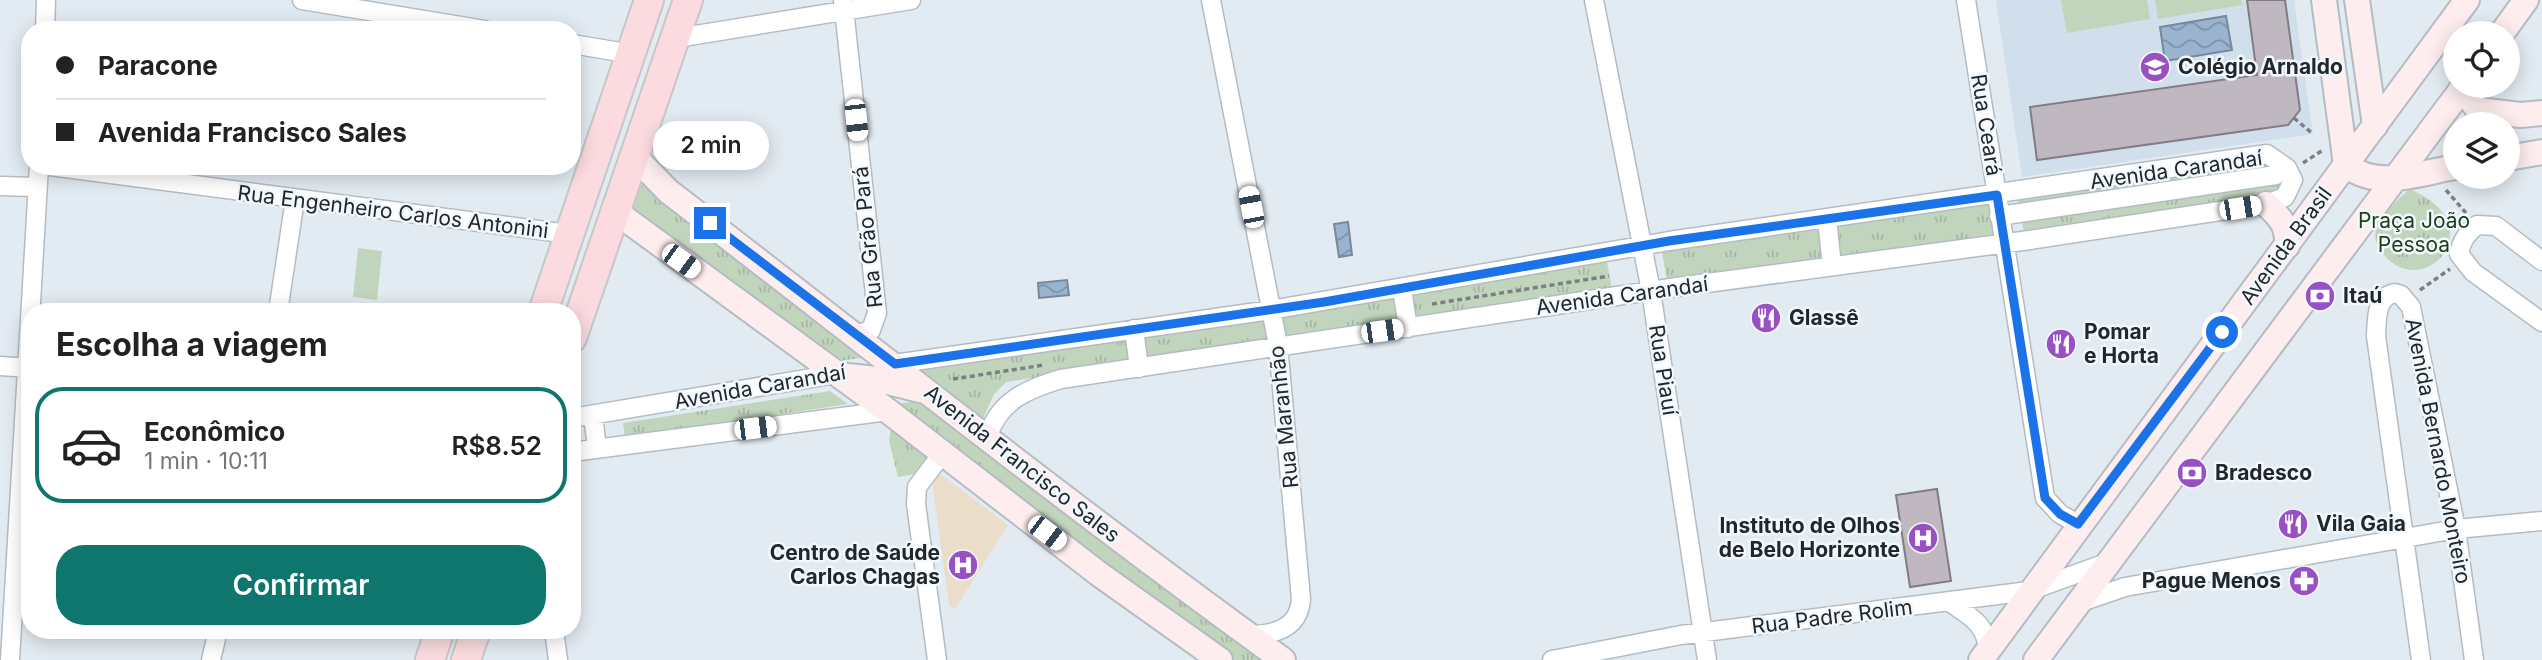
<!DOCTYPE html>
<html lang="pt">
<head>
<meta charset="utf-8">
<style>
	body { margin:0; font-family:Inter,sans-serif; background:#f6f6f6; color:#222; height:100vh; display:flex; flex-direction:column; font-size:26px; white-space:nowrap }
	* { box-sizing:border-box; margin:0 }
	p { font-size:23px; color:#767676 }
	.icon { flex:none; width:38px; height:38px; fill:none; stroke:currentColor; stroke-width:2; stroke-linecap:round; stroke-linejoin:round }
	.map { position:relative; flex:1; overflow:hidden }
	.sheet { position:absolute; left:21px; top:303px; width:560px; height:336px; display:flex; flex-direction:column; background:#fff; border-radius:28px; box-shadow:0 4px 18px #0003 }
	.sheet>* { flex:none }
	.hud { position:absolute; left:21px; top:21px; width:560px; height:154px; border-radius:28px; box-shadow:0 4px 18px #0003; display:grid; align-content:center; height:154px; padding:0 35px; background:#fff }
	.fabs { position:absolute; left:2443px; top:21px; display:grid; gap:14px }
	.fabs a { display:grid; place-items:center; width:77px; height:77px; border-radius:50%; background:#fff; box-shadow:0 4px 18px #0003; font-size:35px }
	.end { position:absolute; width:32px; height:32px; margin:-16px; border:9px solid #1a73e8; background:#fff; box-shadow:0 0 0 4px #fff }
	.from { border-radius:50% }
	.bubble { position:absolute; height:49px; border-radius:24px; background:#fff; box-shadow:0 4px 18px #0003; font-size:23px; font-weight:600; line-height:49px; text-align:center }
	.car { position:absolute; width:21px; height:42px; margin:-21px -10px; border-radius:9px; box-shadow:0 0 5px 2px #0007; background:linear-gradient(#fff 24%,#345 0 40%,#fff 0 76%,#345 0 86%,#fff 0) }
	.hud b { display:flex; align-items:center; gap:24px; height:66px; font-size:26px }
	.hud b+b { border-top:2px solid #e0e0e0 }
	.hud i { width:18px; height:18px; background:#222 }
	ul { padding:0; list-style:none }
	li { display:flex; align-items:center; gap:21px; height:116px; margin:0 14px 10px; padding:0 21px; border:4px solid transparent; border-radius:28px }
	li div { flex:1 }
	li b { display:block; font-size:26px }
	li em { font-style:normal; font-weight:600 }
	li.active { border-color:#0f766e }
	li>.icon { width:63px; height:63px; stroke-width:1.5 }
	h2 { padding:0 35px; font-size:32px; line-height:84px }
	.primary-button { display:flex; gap:14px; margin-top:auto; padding:14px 35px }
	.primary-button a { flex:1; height:80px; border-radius:28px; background:#0f766e; color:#fff; font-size:28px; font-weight:600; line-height:80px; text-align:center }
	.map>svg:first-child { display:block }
	.built { fill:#d1dfec }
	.medical { fill:#eadeca }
	.grass { fill:#c1d4bc }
	.park { fill:url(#park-tufts) }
	.water { fill:url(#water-waves); stroke:#77899d; stroke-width:2 }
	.building { fill:#bfb8c0; stroke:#837c84; stroke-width:2 }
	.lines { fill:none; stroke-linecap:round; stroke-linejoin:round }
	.street-casing { stroke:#b4bcc3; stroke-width:21 }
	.secondary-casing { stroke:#b4bcc3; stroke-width:28 }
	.primary-casing { stroke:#c6c7c8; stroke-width:32 }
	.path { stroke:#7a8085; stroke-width:3.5; stroke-dasharray:5 3.5; stroke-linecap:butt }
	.street { stroke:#fff; stroke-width:18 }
	.secondary { stroke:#fdedef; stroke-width:24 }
	.primary { stroke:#fbdbdf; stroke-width:28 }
	.route { stroke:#1a73e8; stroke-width:9 }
	.labels { text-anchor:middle; stroke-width:5; stroke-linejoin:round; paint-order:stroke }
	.poi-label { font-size:21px; font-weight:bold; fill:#24272a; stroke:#f1f8fe; text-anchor:start }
	.street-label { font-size:21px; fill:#24272a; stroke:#f1f8fe }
	.park-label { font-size:21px; fill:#1d3e15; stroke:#f1f8fe }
</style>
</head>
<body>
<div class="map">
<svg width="2542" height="660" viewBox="0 0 2542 660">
	<defs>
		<pattern id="park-tufts" width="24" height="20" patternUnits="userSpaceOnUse" patternTransform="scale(1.75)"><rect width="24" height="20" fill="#c1d4bc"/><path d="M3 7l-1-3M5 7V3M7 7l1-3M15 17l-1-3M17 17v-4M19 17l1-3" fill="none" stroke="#a6b6a2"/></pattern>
		<pattern id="water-waves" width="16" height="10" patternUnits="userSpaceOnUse" patternTransform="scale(1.75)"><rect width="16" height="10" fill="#9ab3ce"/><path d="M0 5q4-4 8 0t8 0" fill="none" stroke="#7d92a7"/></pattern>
	</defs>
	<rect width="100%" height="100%" fill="#e3ebf2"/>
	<path class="built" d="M1996 0H2294L2313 134 2022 177Z"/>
	<path class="medical" d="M937 471 1008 525 955 609 949 605 931 475Z"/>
	<path class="grass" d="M2061 0H2147L2150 19 2067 33Z
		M2155 0H2241L2242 5 2158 19Z
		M358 248 382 251 377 300 353 297Z"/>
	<path class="park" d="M2266 160 2282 172 2283 182 2279 193 2025 238 2017 194Z
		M634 179 867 357 832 362 627 208Z
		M2409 189C2496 224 2424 304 2383 254 2361 228 2391 208 2409 189Z
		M1990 203 1995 236 1837 259 1832 225Z
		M1821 226 1827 261 1667 282 1662 251Z
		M1607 262 1612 289 1414 321 1411 295Z
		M1397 296 1401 322 1283 338 1278 315Z
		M1267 315 1271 341 1147 361 1143 335Z
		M1130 340 1132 363 1006 382 994 394 982 421 915 368Z
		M830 391 848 404 625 438 623 423Z
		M924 400 1270 660H1235L939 442 915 474 898 477 889 441 896 404Z"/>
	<path class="water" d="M2226 16 2232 50 2165 61 2160 27Z
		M1348 222 1352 255 1339 257 1334 224Z
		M1067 280 1069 295 1039 298 1038 283Z"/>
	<path class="building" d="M2247 0H2285L2300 110 2288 125 2037 160 2030 107 2257 75Z
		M1937 489 1951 581 1910 587 1896 495Z"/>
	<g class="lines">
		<g class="street-casing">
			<path id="street" d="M302 0 485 30
				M843 0 877 313 871 330 855 335
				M1211 0 1278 345 1301 599C1299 629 1274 635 1248 635
				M1594 0 1651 291 1707 660
				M1966 0 2045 498 2060 514 2078 524
				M45 30 46 0
				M677 38 911 0
				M572 44 632 54
				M50 166 569 234
				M0 186 36 187
				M1999 216 2276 175
				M1827 219 1832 266
				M2542 261 2496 226 2477 225C2467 233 2461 241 2459 254L2473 272 2542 322
				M1402 289 1408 328
				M278 312 295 199
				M1134 329 1139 368
				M887 365 1271 310 1669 241 2267 154 2287 168 2293 180 2285 197 2266 204 2030 240 1677 287 1061 379C1027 389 999 401 988 436
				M0 366 30 368
				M593 415 597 448
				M572 418 842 373
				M572 452 888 411
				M1951 603C1971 617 1986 624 1988 650
				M2078 603 2125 587 2456 529 2542 521
				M554 630 558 660
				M10 660 39 166
				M211 660 218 630
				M937 660 916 504 917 487 942 454
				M1552 660 1681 635 2029 591 2109 562
				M2421 660 2376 336C2377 320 2375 297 2395 293L2401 295 2411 307 2456 529 2474 660"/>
		</g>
		<g class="secondary-casing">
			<path id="secondary" d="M2324 0 2346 165C2377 190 2420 173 2455 167
				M2357 0 2375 126
				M2502 33 2526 0
				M2462 87 2478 110 2521 115 2542 113
				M635 157 668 191C872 348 1074 509 1283 660
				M2508 158 2542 152
				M2266 204C2281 218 2288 226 2287 246
				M616 212 888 411 1099 574 1220 660
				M839 375 876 379 920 390
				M1981 660 2467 0
				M2036 660 2464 86"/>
		</g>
		<g class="primary-casing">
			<path id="primary" d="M543 312 649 0
				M572 338 688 0
				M430 660 440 630
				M466 660 476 630"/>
		</g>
		<path class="path" d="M2294 118 2313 134
			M2303 163 2323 150
			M2446 190 2466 213
			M2420 290 2450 269
			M1432 304 1609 276
			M953 379 1044 365"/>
		<use href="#street" class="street"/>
		<use href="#secondary" class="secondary"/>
		<use href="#primary" class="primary"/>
	</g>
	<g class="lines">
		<path class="route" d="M710 223 895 364 1324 302 1669 241 1997 195 2045 498 2060 514 2078 524 2222 332"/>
	</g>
	<defs>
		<g id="school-disc" transform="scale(1.575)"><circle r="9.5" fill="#9850c3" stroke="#f1f8fe"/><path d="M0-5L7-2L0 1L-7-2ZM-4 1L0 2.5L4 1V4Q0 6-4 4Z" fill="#fff"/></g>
		<g id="bank-disc" transform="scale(1.575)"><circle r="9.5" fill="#9850c3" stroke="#f1f8fe"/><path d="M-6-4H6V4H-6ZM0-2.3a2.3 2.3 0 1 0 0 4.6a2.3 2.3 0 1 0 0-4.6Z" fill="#fff"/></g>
		<g id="restaurant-disc" transform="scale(1.575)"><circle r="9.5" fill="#9850c3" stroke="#f1f8fe"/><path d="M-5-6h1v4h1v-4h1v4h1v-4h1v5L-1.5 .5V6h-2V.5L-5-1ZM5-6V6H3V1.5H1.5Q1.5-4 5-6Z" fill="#fff"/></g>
		<g id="hospital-disc" transform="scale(1.575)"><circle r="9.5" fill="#9850c3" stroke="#f1f8fe"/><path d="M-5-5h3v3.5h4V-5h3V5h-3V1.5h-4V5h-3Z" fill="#fff"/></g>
		<g id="pharmacy-disc" transform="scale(1.575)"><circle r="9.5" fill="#9850c3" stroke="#f1f8fe"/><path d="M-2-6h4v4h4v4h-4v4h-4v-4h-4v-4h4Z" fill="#fff"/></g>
	</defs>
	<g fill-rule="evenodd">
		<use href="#school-disc" x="2155" y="67"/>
		<use href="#bank-disc" x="2320" y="296"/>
		<use href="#restaurant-disc" x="1766" y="318"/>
		<use href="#restaurant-disc" x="2061" y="344"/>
		<use href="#bank-disc" x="2192" y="473"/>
		<use href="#restaurant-disc" x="2293" y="524"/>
		<use href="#hospital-disc" x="1923" y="538"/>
		<use href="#hospital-disc" x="963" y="565"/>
		<use href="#pharmacy-disc" x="2304" y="581"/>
	</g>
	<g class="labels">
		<g class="poi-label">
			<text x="2178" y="74">Colégio Arnaldo</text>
			<text x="2343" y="303">Itaú</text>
			<text x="1789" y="325">Glassê</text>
			<text x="2084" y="339">Pomar<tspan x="2084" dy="24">e Horta</tspan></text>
			<text x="2215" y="480">Bradesco</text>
			<text x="2316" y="531">Vila Gaia</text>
			<text x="1900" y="533" text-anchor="end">Instituto de Olhos<tspan x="1900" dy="24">de Belo Horizonte</tspan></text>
			<text x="940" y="560" text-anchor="end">Centro de Saúde<tspan x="940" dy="24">Carlos Chagas</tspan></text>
			<text x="2281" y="588" text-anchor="end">Pague Menos</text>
		</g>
		<g class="street-label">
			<text transform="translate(1986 125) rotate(81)" y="7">Rua Ceará</text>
			<text transform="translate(2176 170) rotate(-8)" y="7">Avenida Carandaí</text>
			<text transform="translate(393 212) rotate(7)" y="7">Rua Engenheiro Carlos Antonini</text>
			<text transform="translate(868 237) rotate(-96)" y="7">Rua Grão Pará</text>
			<text transform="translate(2286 246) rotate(-54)" y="7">Avenida Brasil</text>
			<text transform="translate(1622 296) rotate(-8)" y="7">Avenida Carandaí</text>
			<text transform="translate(1663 370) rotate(81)" y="7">Rua Piauí</text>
			<text transform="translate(760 387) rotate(-10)" y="7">Avenida Carandaí</text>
			<text transform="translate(1284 417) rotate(-96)" y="7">Rua Maranhão</text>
			<text transform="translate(2438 451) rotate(79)" y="7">Avenida Bernardo Monteiro</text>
			<text transform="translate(1022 464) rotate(38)" y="7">Avenida Francisco Sales</text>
			<text transform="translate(1832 617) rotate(-7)" y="7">Rua Padre Rolim</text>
		</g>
		<g class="park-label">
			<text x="2414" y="228">Praça João<tspan x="2414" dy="24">Pessoa</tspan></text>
		</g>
	</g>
</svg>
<div class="fabs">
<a><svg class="icon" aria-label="locate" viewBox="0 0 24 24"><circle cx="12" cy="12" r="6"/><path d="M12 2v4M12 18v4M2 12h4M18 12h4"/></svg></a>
<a><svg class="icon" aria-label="layers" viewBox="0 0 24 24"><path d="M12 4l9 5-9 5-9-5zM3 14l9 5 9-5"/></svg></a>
</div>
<i class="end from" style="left:2222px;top:332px"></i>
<i class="end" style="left:710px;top:223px"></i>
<div class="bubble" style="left:653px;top:121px;width:116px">2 min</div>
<i class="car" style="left:856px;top:120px;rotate:174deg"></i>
<i class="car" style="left:1251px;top:207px;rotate:349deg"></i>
<i class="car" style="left:2240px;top:208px;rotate:81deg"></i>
<i class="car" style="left:681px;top:261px;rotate:126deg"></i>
<i class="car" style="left:1382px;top:331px;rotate:82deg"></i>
<i class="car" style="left:755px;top:428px;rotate:83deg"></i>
<i class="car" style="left:1047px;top:533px;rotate:127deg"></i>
<div class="hud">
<b><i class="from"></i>Paracone</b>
<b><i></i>Avenida Francisco Sales</b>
</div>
<section class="sheet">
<h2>Escolha a viagem</h2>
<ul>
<li class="active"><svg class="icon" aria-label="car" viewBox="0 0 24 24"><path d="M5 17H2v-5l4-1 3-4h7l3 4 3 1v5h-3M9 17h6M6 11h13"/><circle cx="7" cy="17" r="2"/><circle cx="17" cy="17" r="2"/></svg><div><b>Econômico</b><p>1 min · 10:11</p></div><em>R$8.52</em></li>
</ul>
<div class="primary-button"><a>Confirmar</a></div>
</section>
</div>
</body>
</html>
